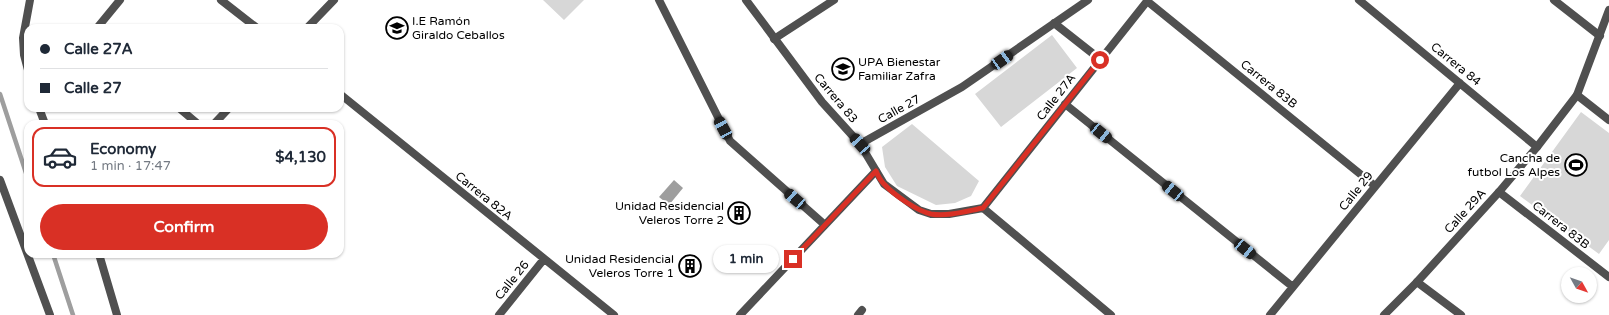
<!DOCTYPE html>
<html lang="en">
<head>
<meta charset="utf-8">
<style>
	body { margin:0; font-family:"Varela Round",sans-serif; background:#f2f2f3; color:#1f2937; height:100vh; display:flex; flex-direction:column; font-size:15px; white-space:nowrap }
	* { box-sizing:border-box; margin:0 }
	p { font-size:13px; color:#747a83 }
	.icon { flex:none; width:22px; height:22px; fill:none; stroke:currentColor; stroke-width:2; stroke-linecap:round; stroke-linejoin:round }
	.map { position:relative; flex:1; overflow:hidden }
	.side { position:absolute; left:24px; top:120px; width:320px; height:138px; display:flex; flex-direction:column; background:#fff; border-radius:12px; box-shadow:0 1px 3px #0004 }
	.side>* { flex:none }
	.hud { position:absolute; left:24px; top:24px; width:320px; height:88px; border-radius:12px; box-shadow:0 1px 3px #0004; display:grid; align-content:center; height:88px; padding:0 16px; background:#fff }
	.needle { width:26px; rotate:130deg }
	.fabs { position:absolute; left:1561px; top:267px; display:grid; gap:8px }
	.fabs a { display:grid; place-items:center; width:36px; height:36px; border-radius:50%; background:#fff; box-shadow:0 1px 3px #0004; font-size:20px }
	.end { position:absolute; width:18px; height:18px; margin:-9px; border:5px solid #d93025; background:#fff; box-shadow:0 0 0 2px #fff }
	.from { border-radius:50% }
	.bubble { position:absolute; height:28px; border-radius:14px; background:#fff; box-shadow:0 1px 3px #0004; font-size:13px; font-weight:700; line-height:28px; text-align:center }
	.car { position:absolute; width:12px; height:24px; margin:-12px -6px; border-radius:5px; box-shadow:0 0 3px 1px #0007; background:linear-gradient(#222 24%,#8ab4d8 0 40%,#222 0 76%,#8ab4d8 0 86%,#222 0) }
	.hud b { display:flex; align-items:center; gap:14px; height:38px; font-size:15px }
	.hud b+b { border-top:1px solid #e0e1e3 }
	.hud i { width:10px; height:10px; background:#1f2937 }
	ul { padding:7px 0 0; list-style:none }
	li { display:flex; align-items:center; gap:12px; height:60px; margin:0 8px 6px; padding:0 8px; border:2px solid transparent; border-radius:12px }
	li div { flex:1 }
	li b { display:block; font-size:15px }
	li em { font-style:normal; font-weight:700 }
	li.current { border-color:#d93025 }
	li>.icon { width:36px; height:36px; stroke-width:1.5 }
	.action { display:flex; gap:8px; margin-top:auto; padding:8px 16px }
	.action a { flex:1; height:46px; border-radius:24px; background:#d93025; color:#fff; font-size:16px; font-weight:700; line-height:46px; text-align:center }
	.map>svg:first-child { display:block }
	.green { fill:#d7d7d7 }
	.water { fill:#9e9e9e }
	.lines { fill:none; stroke-linecap:round; stroke-linejoin:round }
	.stream { stroke:#9e9e9e; stroke-width:4.5 }
	.minor { stroke:#505050; stroke-width:8 }
	.tertiary { stroke:#505050; stroke-width:8 }
	.route { stroke:#d93025; stroke-width:5 }
	.labels { text-anchor:middle; stroke-width:4; stroke-linejoin:round; paint-order:stroke }
	.poi-label { font-size:12px; fill:#000; stroke:#fff; text-anchor:end }
	.street-label { font-size:12px; fill:#000; stroke:#fff }
</style>
</head>
<body>
<div class="map">
<svg width="1609" height="315" viewBox="0 0 1609 315">
	<rect width="100%" height="100%" fill="#fff"/>
	<path class="green" d="M543 0H584L564 20Z
		M1052 35 1077 68 1001 127 975 94Z
		M1581 112 1609 133V240L1599 254 1520 196Z
		M912 124 979 181 971 196 955 203 936 205 897 186 885 167 882 147Z"/>
	<path class="water" d="M674 180 683 188 669 205 659 197Z"/>
	<g class="lines">
		<path class="stream" d="M0 94 28 179
			M53 254 73 315"/>
		<path class="minor" d="M221 0 257 28
			M659 0 730 141 825 225
			M1359 0 1537 147
			M1554 0 1600 36
			M1147 1 1375 186
			M1054 23 1101 60
			M97 28 120 0
			M307 28 334 0
			M774 39 834 0
			M340 94 614 315
			M1577 95 1609 120
			M1065 104 1293 287
			M179 108 198 124
			M214 124 229 108
			M860 144 962 87 1088 0
			M1499 192 1609 277
			M983 208 1148 0
			M1417 282 1461 315
			M499 315 544 259
			M740 315 876 171
			M858 315 862 310
			M1270 315 1460 83"/>
		<path class="tertiary" d="M746 0 822 102 860 144 884 184 919 210 931 214H949L983 208 1111 315
			M28 70 24 55 23 38 30 0
			M39 108 45 124
			M0 180 50 315
			M99 254 117 315
			M1384 315 1417 282 1499 192 1537 147 1577 95 1609 10"/>
	</g>
	<g class="lines">
		<path class="route" d="M793 259 876 171C878 176 881 181 884 184 894 195 917 211 931 214 947 217 967 211 983 208L1100 60"/>
	</g>
	<defs>
		<g id="school-ring" transform="scale(1.15)"><circle r="9.5" fill="#fff" stroke="#000" stroke-width="1.5"/><path d="M0-5L7-2L0 1L-7-2ZM-4 1L0 2.5L4 1V4Q0 6-4 4Z" fill="#000"/></g>
		<g id="stadium-ring" transform="scale(1.15)"><circle r="9.5" fill="#fff" stroke="#000" stroke-width="1.5"/><path d="M0-5a6.5 5 0 1 0 0 10a6.5 5 0 1 0 0-10ZM-3.5-1.8h7v3.6h-7Z" fill="#000"/></g>
		<g id="building-ring" transform="scale(1.15)"><circle r="9.5" fill="#fff" stroke="#000" stroke-width="1.5"/><path d="M-4-6H4V6H1V3H-1V6H-4ZM-2.5-4.3h1.7v1.8h-1.7ZM.8-4.3h1.7v1.8H.8ZM-2.5-1h1.7V.8h-1.7ZM.8-1h1.7V.8H.8Z" fill="#000"/></g>
	</defs>
	<g fill-rule="evenodd">
		<use href="#school-ring" x="397" y="28"/>
		<use href="#school-ring" x="843" y="69"/>
		<use href="#stadium-ring" x="1576" y="165"/>
		<use href="#building-ring" x="739" y="213"/>
		<use href="#building-ring" x="690" y="266"/>
	</g>
	<g class="labels">
		<g class="poi-label">
			<text x="412" y="25" text-anchor="start">I.E Ramón<tspan x="412" dy="14">Giraldo Ceballos</tspan></text>
			<text x="858" y="66" text-anchor="start">UPA Bienestar<tspan x="858" dy="14">Familiar Zafra</tspan></text>
			<text x="1560" y="162">Cancha de<tspan x="1560" dy="14">futbol Los Alpes</tspan></text>
			<text x="724" y="210">Unidad Residencial<tspan x="724" dy="14">Veleros Torre 2</tspan></text>
			<text x="674" y="263">Unidad Residencial<tspan x="674" dy="14">Veleros Torre 1</tspan></text>
		</g>
		<g class="street-label">
			<text transform="translate(1456 64) rotate(39)" y="4">Carrera 84</text>
			<text transform="translate(1269 84) rotate(39)" y="4">Carrera 83B</text>
			<text transform="translate(1056 97) rotate(-52)" y="4">Calle 27A</text>
			<text transform="translate(836 98) rotate(50)" y="4">Carrera 83</text>
			<text transform="translate(899 109) rotate(-29)" y="4">Calle 27</text>
			<text transform="translate(1356 191) rotate(-51)" y="4">Calle 29</text>
			<text transform="translate(484 196) rotate(39)" y="4">Carrera 82A</text>
			<text transform="translate(1465 211) rotate(-48)" y="4">Calle 29A</text>
			<text transform="translate(1561 225) rotate(38)" y="4">Carrera 83B</text>
			<text transform="translate(512 280) rotate(-51)" y="4">Calle 26</text>
		</g>
	</g>
</svg>
<div class="fabs">
<a><svg class="needle" viewBox="-14 -14 28 28"><path d="M0-13l5 13h-10z" fill="#e53935"/><path d="M0 13l5-13h-10z" fill="#747a83"/></svg></a>
</div>
<i class="end from" style="left:1100px;top:60px"></i>
<i class="end" style="left:793px;top:259px"></i>
<div class="bubble" style="left:713px;top:245px;width:66px">1 min</div>
<i class="car" style="left:1002px;top:60px;rotate:55deg"></i>
<i class="car" style="left:723px;top:128px;rotate:332deg"></i>
<i class="car" style="left:1101px;top:133px;rotate:129deg"></i>
<i class="car" style="left:860px;top:144px;rotate:318deg"></i>
<i class="car" style="left:1173px;top:191px;rotate:309deg"></i>
<i class="car" style="left:795px;top:199px;rotate:311deg"></i>
<i class="car" style="left:1245px;top:249px;rotate:129deg"></i>
<div class="hud">
<b><i class="from"></i>Calle 27A</b>
<b><i></i>Calle 27</b>
</div>
<section class="side">
<ul>
<li class="current"><svg class="icon" aria-label="car" viewBox="0 0 24 24"><path d="M5 17H2v-5l4-1 3-4h7l3 4 3 1v5h-3M9 17h6M6 11h13"/><circle cx="7" cy="17" r="2"/><circle cx="17" cy="17" r="2"/></svg><div><b>Economy</b><p>1 min · 17:47</p></div><em>$4,130</em></li>
</ul>
<div class="action"><a>Confirm</a></div>
</section>
</div>
</body>
</html>
